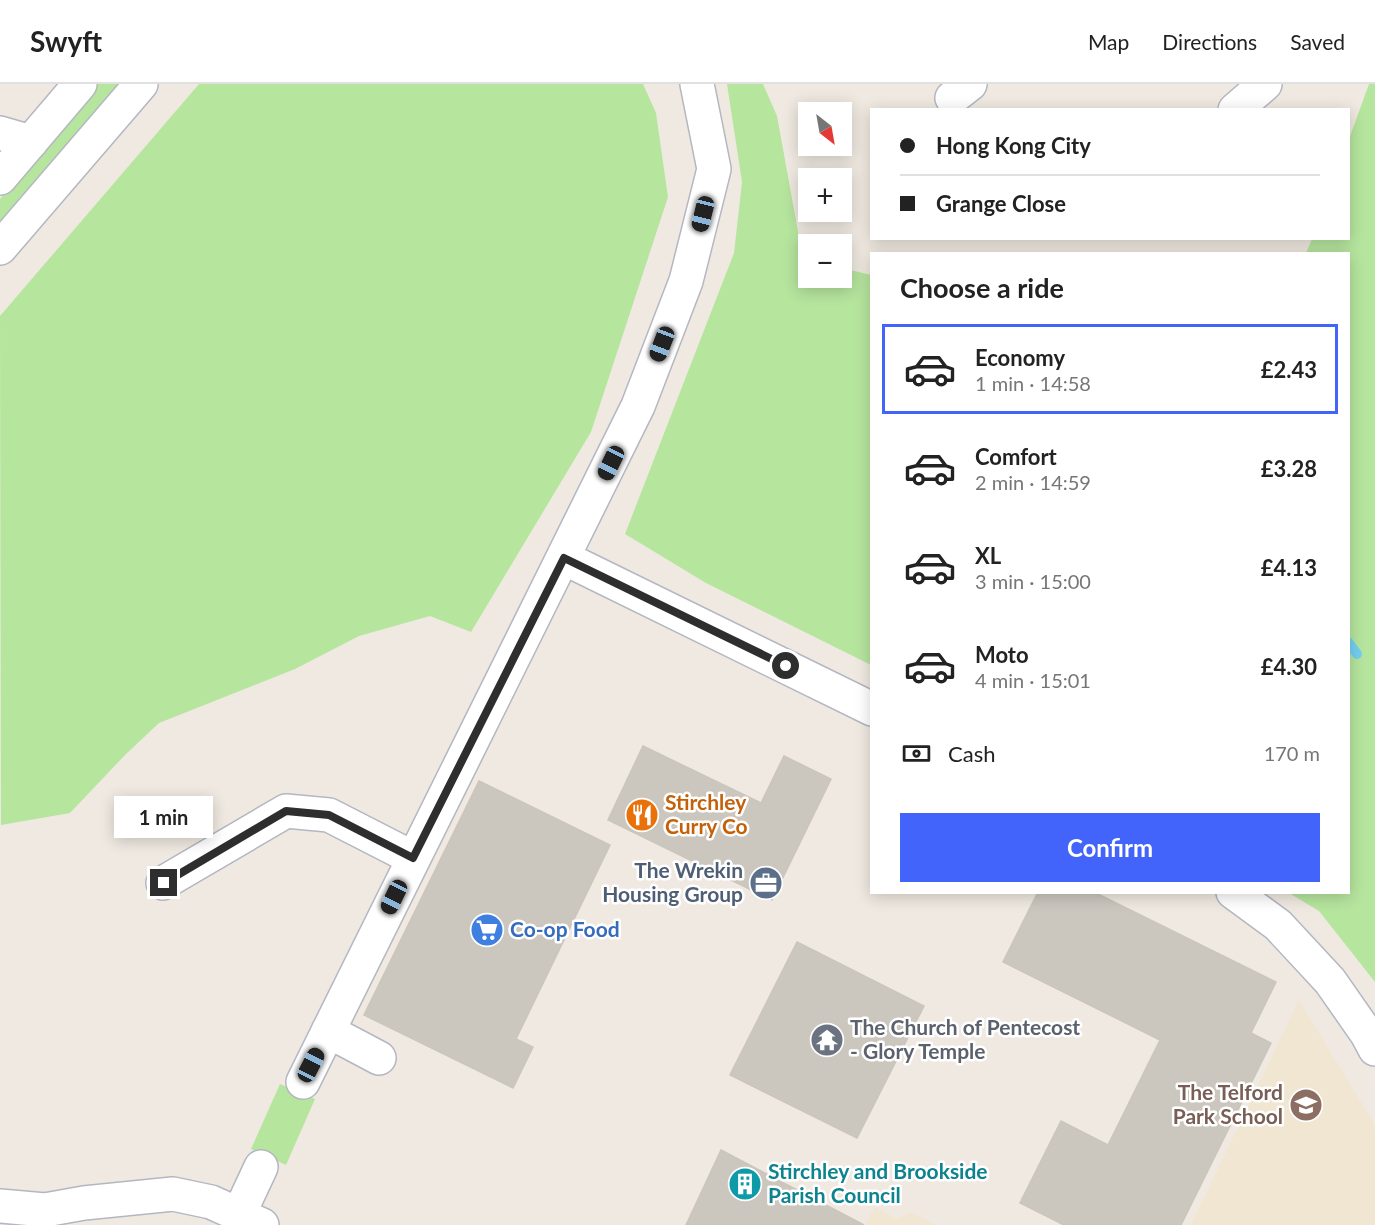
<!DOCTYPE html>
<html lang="en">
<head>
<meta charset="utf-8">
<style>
	body { margin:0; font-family:Lato,sans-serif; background:#f6f6f6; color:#222; height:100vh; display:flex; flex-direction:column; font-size:22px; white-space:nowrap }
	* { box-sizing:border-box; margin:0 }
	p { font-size:20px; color:#767676 }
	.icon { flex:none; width:33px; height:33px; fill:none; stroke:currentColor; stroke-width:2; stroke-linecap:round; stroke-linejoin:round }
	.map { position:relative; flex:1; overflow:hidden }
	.sheet { position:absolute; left:870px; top:168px; width:480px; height:642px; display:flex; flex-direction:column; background:#fff; border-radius:0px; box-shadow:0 3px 15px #0003 }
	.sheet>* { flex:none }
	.top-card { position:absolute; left:870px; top:24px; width:480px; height:132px; border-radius:0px; box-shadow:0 3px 15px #0003; display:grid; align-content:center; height:132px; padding:0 30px; background:#fff }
	.needle { width:39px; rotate:149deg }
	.fabs { position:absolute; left:798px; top:18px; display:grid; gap:12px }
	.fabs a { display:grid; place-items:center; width:54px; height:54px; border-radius:0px; background:#fff; box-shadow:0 3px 15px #0003; font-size:30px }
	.end { position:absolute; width:27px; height:27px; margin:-14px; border:8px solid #2e2e2e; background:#fff; box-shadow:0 0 0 3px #fff }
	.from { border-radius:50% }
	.bubble { position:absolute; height:42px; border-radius:0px; background:#fff; box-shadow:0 3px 15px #0003; font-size:20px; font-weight:700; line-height:42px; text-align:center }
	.car { position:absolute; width:18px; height:36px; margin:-18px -9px; border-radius:8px; box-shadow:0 0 4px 2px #0007; background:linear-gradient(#222 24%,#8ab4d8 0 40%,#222 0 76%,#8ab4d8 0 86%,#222 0) }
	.top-card b { display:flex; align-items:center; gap:21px; height:57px; font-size:22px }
	.top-card b+b { border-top:2px solid #e0e0e0 }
	.top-card i { width:15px; height:15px; background:#222 }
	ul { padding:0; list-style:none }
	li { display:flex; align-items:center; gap:18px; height:90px; margin:0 12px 9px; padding:0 18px; border:3px solid transparent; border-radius:0px }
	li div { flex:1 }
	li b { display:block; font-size:22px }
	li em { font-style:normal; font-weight:700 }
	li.current { border-color:#4264fb }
	li>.icon { width:54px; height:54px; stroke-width:1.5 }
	h2 { padding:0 30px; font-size:27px; line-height:72px }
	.pay { display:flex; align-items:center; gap:15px; height:66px; padding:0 30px; font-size:22px }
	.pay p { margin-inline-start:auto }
	.action { display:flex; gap:12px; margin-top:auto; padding:12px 30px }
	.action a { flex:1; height:69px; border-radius:0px; background:#4264fb; color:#fff; font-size:24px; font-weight:700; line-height:69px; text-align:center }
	header { display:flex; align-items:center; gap:36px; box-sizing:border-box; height:84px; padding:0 30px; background:#fff; border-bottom:2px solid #e0e0e0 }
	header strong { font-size:28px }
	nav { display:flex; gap:33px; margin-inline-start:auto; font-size:21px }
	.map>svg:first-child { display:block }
	.education { fill:#f0e6d1 }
	.green { fill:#b6e59e }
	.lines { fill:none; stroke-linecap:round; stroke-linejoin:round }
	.stream { stroke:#75cff0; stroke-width:10 }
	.building { fill:#cbc7bf; stroke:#cbc5ba; stroke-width:1.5 }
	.street-casing { stroke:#b4b7c1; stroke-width:36 }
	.secondary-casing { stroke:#b4b7c1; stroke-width:36 }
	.street { stroke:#fff; stroke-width:33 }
	.secondary { stroke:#fff; stroke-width:33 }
	.route { stroke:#2e2e2e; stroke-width:8 }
	.labels { text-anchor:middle; stroke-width:5; stroke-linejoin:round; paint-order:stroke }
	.food-label { font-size:21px; font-weight:bold; fill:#c56008; stroke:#fff; text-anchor:start }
	.service-label { font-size:21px; font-weight:bold; fill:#4e5e75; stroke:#fff; text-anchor:end }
	.shop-label { font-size:21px; font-weight:bold; fill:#366cbe; stroke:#fff; text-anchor:start }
	.worship-label { font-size:21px; font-weight:bold; fill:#5b616d; stroke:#fff; text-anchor:start }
	.education-label { font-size:21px; font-weight:bold; fill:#785e54; stroke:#fff; text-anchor:end }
	.culture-label { font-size:21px; font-weight:bold; fill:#0d838f; stroke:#fff; text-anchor:start }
</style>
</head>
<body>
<header>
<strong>Swyft</strong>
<nav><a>Map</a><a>Directions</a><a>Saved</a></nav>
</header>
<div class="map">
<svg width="1375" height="1141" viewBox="0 0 1375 1141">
	<rect width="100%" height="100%" fill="#efe9e1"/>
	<path class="education" d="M1299 916 1375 1041V1141H1191Z
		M874 1123 897 1135 911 1128 936 1141H866Z"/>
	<path class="green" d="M97 0H127L0 148V115Z
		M199 0H643L656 29 668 113 591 348 471 548 430 532 359 552 295 585 159 639 125 671 70 729 1 741 0 232Z
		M727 0H763L777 32 803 175 808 177V194H842V184L871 191V581L706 499 625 450 734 169 742 98Z
		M1369 0H1375V898L1319 827 1289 809 1348 808V170L1306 169 1312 155 1348 154 1349 55Z
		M280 1000 315 1015 286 1081 251 1065Z"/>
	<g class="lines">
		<path class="stream" d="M1348 558 1357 570"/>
	</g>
	<path class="building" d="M643 662 761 719 784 672 831 695 772 816 608 736Z
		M479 697 610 761 516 955 533 963 513 1004 364 931Z
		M1038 808H1094L1276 898 1251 949 1271 959 1181 1141H1064L1020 1119 1061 1037 1108 1061 1160 956 1003 878Z
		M797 858 924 922 857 1054 730 991Z
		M721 1066 864 1141H686Z"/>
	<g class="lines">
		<g class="street-casing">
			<path id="street" d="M952 14 970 0
				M1235 26 1265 0
				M0 49 31 58
				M564 474 872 625
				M163 799 286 727 329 731 413 774
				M1233 808 1278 841 1330 897 1367 950 1375 965
				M328 947 379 974
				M303 998 638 322 686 197 714 85 697 0
				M0 1122 45 1126 84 1119 173 1110 211 1118 262 1141
				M239 1130 261 1083"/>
		</g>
		<g class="secondary-casing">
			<path id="secondary" d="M0 94 80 0
				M0 164 141 0"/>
		</g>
		<use href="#street" class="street"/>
		<use href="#secondary" class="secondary"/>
	</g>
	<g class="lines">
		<path class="route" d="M164 799 286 727 329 731 413 774 564 474 786 582"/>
	</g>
	<defs>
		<g id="restaurant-disc" transform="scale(1.725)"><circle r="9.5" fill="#e8710a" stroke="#fff"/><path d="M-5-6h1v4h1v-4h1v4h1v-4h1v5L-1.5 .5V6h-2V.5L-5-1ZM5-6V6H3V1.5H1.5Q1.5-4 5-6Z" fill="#fff"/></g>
		<g id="office-disc" transform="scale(1.725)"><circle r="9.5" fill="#5c6f8a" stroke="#fff"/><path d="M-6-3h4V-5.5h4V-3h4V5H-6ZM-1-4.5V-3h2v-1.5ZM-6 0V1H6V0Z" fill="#fff"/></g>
		<g id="supermarket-disc" transform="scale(1.725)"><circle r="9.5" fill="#3f7fe0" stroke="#fff"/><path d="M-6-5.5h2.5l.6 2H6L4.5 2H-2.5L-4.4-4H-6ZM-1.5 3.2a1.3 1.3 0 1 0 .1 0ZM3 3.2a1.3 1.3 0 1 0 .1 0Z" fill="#fff"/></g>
		<g id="temple-disc" transform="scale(1.725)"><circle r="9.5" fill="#6b7280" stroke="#fff"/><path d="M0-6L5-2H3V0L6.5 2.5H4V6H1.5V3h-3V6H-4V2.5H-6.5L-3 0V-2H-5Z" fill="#fff"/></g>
		<g id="school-disc" transform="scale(1.725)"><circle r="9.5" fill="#8d6e63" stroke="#fff"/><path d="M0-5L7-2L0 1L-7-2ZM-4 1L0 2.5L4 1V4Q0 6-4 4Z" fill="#fff"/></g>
		<g id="building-disc" transform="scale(1.725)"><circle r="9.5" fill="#0f9aa8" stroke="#fff"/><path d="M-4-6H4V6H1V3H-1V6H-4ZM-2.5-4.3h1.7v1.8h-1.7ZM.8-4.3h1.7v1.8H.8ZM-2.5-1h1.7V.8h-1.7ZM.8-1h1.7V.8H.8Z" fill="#fff"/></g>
	</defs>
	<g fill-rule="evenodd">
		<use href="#restaurant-disc" x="642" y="731"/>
		<use href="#office-disc" x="766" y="799"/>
		<use href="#supermarket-disc" x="487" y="846"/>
		<use href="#temple-disc" x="827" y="956"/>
		<use href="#school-disc" x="1306" y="1021"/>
		<use href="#building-disc" x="745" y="1100"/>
	</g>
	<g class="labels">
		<g class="food-label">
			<text x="665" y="726">Stirchley<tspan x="665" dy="24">Curry Co</tspan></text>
		</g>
		<g class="service-label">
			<text x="743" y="794">The Wrekin<tspan x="743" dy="24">Housing Group</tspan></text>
		</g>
		<g class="shop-label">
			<text x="510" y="853">Co-op Food</text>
		</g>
		<g class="worship-label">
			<text x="850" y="951">The Church of Pentecost<tspan x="850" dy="24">- Glory Temple</tspan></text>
		</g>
		<g class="education-label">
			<text x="1283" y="1016">The Telford<tspan x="1283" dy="24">Park School</tspan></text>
		</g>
		<g class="culture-label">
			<text x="768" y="1095">Stirchley and Brookside<tspan x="768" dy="24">Parish Council</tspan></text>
		</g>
	</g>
</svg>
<div class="fabs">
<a><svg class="needle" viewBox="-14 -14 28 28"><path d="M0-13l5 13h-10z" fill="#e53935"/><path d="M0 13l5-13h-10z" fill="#767676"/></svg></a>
<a>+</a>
<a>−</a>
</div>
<i class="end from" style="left:786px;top:582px"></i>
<i class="end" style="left:164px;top:799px"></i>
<div class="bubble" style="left:114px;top:712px;width:99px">1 min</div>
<i class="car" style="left:703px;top:130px;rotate:194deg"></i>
<i class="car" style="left:662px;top:260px;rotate:201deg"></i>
<i class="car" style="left:611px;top:379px;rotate:206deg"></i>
<i class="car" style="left:394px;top:813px;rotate:206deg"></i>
<i class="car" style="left:311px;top:981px;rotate:27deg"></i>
<div class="top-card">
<b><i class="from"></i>Hong Kong City</b>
<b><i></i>Grange Close</b>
</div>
<section class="sheet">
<h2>Choose a ride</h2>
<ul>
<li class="current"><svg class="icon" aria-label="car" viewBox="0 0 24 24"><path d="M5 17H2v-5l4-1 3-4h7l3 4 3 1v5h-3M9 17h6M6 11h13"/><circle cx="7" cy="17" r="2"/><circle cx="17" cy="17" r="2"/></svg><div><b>Economy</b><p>1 min · 14:58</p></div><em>£2.43</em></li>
<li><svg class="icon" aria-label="car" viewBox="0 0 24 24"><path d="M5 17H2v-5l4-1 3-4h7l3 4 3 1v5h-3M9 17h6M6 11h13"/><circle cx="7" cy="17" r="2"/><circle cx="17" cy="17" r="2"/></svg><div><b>Comfort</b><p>2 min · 14:59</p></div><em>£3.28</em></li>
<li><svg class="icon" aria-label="car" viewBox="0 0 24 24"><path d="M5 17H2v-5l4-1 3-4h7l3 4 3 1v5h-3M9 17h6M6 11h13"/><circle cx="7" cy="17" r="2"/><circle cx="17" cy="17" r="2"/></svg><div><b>XL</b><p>3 min · 15:00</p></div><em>£4.13</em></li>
<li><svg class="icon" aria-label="car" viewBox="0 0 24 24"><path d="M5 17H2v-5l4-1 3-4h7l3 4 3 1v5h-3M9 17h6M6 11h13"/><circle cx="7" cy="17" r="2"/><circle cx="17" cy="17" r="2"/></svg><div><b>Moto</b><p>4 min · 15:01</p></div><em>£4.30</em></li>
</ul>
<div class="pay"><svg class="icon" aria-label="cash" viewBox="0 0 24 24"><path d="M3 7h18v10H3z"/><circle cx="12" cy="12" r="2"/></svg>Cash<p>170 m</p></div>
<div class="action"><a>Confirm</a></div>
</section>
</div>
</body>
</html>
